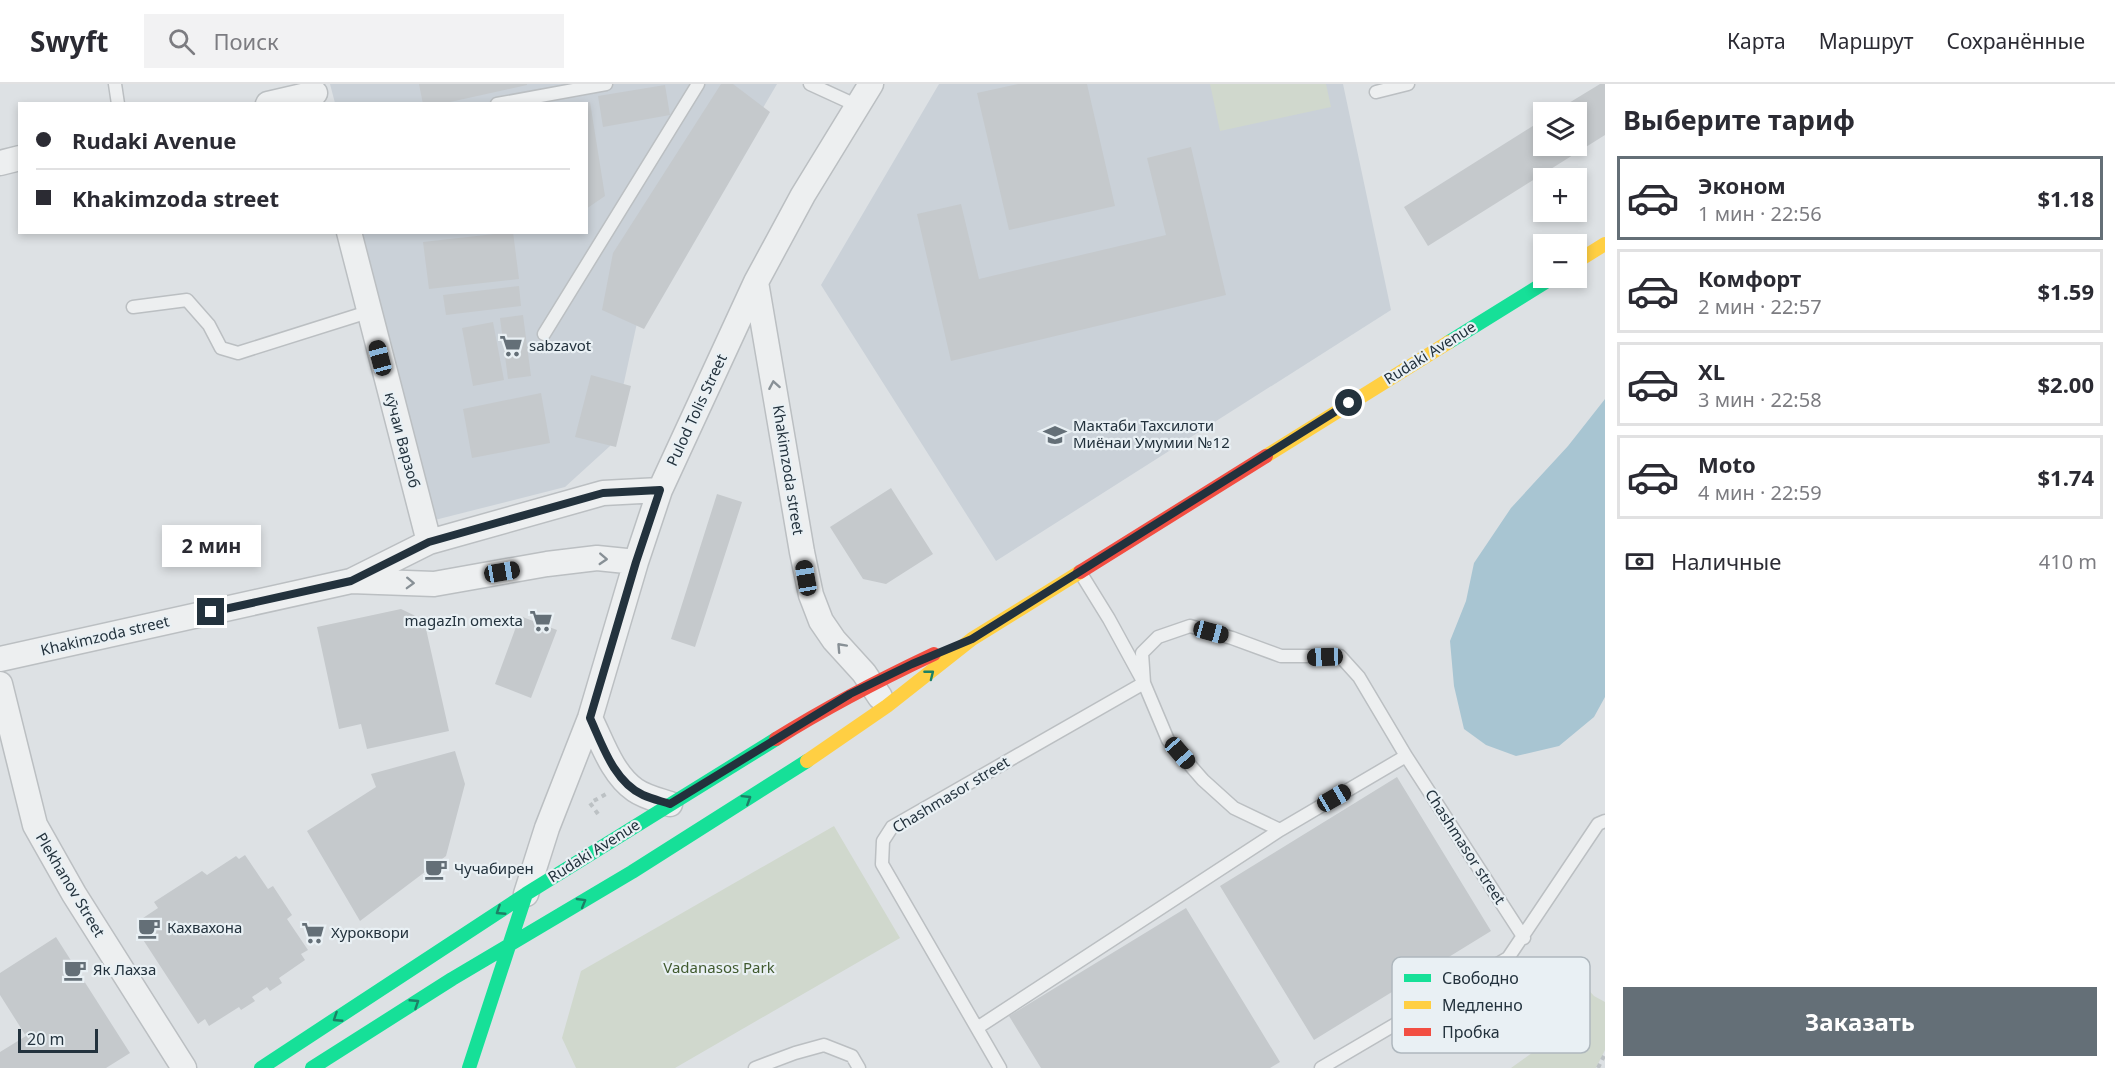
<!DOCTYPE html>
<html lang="ru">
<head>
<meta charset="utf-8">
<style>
	body { margin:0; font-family:"Noto Sans",sans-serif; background:#f2f2f3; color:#2b2b33; height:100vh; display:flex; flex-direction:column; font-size:22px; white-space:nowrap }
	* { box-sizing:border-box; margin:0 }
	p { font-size:20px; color:#7c7c81 }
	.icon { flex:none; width:33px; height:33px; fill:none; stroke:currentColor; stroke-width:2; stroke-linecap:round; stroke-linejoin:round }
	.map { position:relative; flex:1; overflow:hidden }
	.sheet { display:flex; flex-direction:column; background:#fff; width:510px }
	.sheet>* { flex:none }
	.hud { position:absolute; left:18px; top:18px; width:570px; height:132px; border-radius:0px; box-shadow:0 3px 9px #0003; display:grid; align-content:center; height:132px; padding:0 18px; background:#fff }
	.controls { position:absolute; left:1533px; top:18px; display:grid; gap:12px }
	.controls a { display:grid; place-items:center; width:54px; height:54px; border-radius:0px; background:#fff; box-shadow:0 3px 9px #0003; font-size:30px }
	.scale { position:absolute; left:18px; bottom:15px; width:80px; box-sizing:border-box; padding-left:6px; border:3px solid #23323d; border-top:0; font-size:16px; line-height:21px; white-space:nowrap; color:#23323d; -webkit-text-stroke:4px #e9f0f4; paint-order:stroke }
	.end { position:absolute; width:27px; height:27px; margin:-14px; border:8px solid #23323d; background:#fff; box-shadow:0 0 0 3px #fff }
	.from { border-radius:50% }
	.bubble { position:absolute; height:42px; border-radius:0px; background:#fff; box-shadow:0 3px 9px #0003; font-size:20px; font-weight:700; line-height:42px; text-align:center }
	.car { position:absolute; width:18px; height:36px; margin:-18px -9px; border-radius:8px; box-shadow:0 0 4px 2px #0007; background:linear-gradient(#222 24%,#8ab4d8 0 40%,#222 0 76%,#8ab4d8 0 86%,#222 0) }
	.hud b { display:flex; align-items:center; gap:21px; height:57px; font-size:22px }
	.hud b+b { border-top:2px solid #e1e1e2 }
	.hud i { width:15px; height:15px; background:#2b2b33 }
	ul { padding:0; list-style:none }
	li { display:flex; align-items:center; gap:18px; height:84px; margin:0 12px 9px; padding:0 6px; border:3px solid #e1e1e2; border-radius:0px }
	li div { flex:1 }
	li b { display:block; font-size:22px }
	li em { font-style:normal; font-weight:700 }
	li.on { border-color:#646f77 }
	li>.icon { width:54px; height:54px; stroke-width:1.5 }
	h2 { padding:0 18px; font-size:27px; line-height:72px }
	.pay { display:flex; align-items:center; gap:15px; height:66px; padding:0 18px; font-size:22px }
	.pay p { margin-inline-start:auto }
	.button { display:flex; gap:12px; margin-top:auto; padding:12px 18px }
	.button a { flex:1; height:69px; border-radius:0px; background:#646f77; color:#fff; font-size:24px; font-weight:700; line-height:69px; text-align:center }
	header { display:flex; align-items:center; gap:36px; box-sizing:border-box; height:84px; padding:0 30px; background:#fff; border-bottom:2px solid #e1e1e2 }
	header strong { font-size:28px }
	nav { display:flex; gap:33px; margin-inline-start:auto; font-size:21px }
	.search { width:420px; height:54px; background:#f2f2f3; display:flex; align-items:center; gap:15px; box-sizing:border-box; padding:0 21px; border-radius:0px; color:#7c7c81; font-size:22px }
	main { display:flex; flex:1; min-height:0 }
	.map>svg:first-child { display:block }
	.built { fill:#cad1d8 }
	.green { fill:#d0d8cd }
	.water { fill:#a8c5d2 }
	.building { fill:#c5c9cc }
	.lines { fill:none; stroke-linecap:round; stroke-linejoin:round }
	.lane-casing { stroke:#bbbfc2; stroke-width:15 }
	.street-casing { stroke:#bbbfc2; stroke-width:27 }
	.path { stroke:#bcc1c4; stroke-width:4; stroke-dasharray:4.5 4.5; stroke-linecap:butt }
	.lane { stroke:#edeff0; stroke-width:12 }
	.street { stroke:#edeff0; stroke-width:24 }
	.fast { stroke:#16e098; stroke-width:14 }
	.slow { stroke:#ffcf43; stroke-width:14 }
	.jam { stroke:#f24e42; stroke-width:14 }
	.oneway { stroke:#889096 }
	.oneway2 { stroke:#1d8066 }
	.route { stroke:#23323d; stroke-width:8 }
	.labels { text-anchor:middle; stroke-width:4.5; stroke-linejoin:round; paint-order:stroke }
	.poi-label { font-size:15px; fill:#23323d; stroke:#e9f0f4; text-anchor:start }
	.street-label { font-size:15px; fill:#23323d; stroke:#e9f0f4 }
	.park-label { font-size:15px; fill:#405a2f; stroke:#e9f0f4 }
	.key { fill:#e9f0f4; stroke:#aeb7bd; stroke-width:1.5 }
	.key-label { font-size:16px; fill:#23323d }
</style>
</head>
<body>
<header>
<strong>Swyft</strong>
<div class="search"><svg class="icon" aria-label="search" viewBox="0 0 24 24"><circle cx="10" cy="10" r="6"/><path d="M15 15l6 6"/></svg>Поиск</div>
<nav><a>Карта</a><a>Маршрут</a><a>Сохранённые</a></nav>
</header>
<main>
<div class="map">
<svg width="1605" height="984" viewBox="0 0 1605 984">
	<rect width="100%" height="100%" fill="#dde1e4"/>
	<path class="built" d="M330 0H777L637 239 610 362 565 403 423 439 362 149 586 148V20L335 19Z
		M939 0H1343L1391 226 996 477 821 201Z"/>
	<path class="green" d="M1210 0H1326L1331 23 1220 47Z
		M834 742 900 854 675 984H576L562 954 581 887Z
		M1567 882 1594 912 1605 918V966L1596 984H1511L1536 966C1530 926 1525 902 1567 882Z"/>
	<path class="water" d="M1605 315V613L1594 633 1559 662 1516 672 1486 661 1464 645 1454 602 1450 557 1466 517 1474 479 1511 424 1568 362Z"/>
	<path class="building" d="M419 0H527V1L441 20H423Z
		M721 0H733L770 28 644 245 602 226 613 169Z
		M1018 0H1087L1115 122 1009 146 977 9Z
		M1600 0H1605V51L1428 162 1404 123 1544 35V62H1576V28H1554Z
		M665 1 670 31 603 43 598 12Z
		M590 18 605 112 586 125V19Z
		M1191 63 1226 211 951 277 917 130 961 120 979 195 1166 151 1147 74Z
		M513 148 519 195 429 205 423 158Z
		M519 202 521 222 446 231 443 211Z
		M523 231 531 292 508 295 500 234Z
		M493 238 504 296 473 302 462 244Z
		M591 291 631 302 616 363 575 353Z
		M541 309 550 359 472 374 463 325Z
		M891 404 933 470 886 500 863 495 830 443Z
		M717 410 742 418 695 563 671 555Z
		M401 525 424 536 449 647 367 665 361 640 339 645 317 543Z
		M520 532 557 546 531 614 495 600Z
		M455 667 465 700 446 772 360 837 307 747 376 703 371 690Z
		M1397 693 1491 847 1314 956 1220 802Z
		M245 771 268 805 273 802 292 831 287 835 308 866 301 870 305 876 279 894 282 899 270 907 267 903 252 913 255 917 241 926 239 923 209 942 205 935 198 940 138 848 145 844 140 836 158 824 154 818 202 787 207 791 236 772 239 775Z
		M1186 824 1280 978 1270 984H1041L1009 932Z
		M56 853 130 969 106 984H0V968L26 952 0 911V889Z"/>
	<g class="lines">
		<g class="lane-casing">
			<path id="lane" d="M115 0 118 20
				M810 0 858 22
				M1376 8 1408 0
				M497 20 606 0
				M133 223 187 216 209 241 221 264 238 269 368 228
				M544 250 698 0
				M1280 746 1406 672 1524 854
				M977 944 1280 746 1234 724 1203 696 1168 656 1144 599 1109 535 1080 488
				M755 984 795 969 824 961 852 972 859 984
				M1000 984 882 780 883 757 892 743 1144 599 1142 569 1158 553 1190 542 1232 554 1281 572H1340L1359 593 1406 672
				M1321 984 1508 874 1598 740 1605 737"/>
		</g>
		<g class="street-casing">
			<path id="street" d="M268 20 315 9
				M0 79 20 74
				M349 148 429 458
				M756 198 802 468 811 511 821 537 834 556 864 589 880 613
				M353 496 429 458 603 409 660 406
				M0 575 351 497 434 500 547 480 597 474 636 478
				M0 600 35 741 74 810 184 984
				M590 634C602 658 612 690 635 706 645 713 658 716 670 720
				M526 810 547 744 590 634 636 478 660 406 756 198 803 111 871 0"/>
		</g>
		<path class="path" d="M598 730 590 719 606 710
			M1598 984 1605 970"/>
		<use href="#lane" class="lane"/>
		<use href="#street" class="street"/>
		<path class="fast" d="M1449 258 1552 194
			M261 984 526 810 776 655
			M312 984 452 895 632 788 807 677
			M469 984 526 810"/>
		<path class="slow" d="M1576 178 1605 160
			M1266 372 1449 258
			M807 677 887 622 972 555 1080 488"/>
		<path class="jam" d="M1080 488 1266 372
			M776 655C827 623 879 596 934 570"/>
	</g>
	<defs><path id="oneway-chevron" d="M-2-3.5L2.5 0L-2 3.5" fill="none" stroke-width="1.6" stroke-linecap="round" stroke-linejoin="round" transform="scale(1.5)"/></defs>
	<g class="oneway">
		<use href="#oneway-chevron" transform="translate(774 301) rotate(-100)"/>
		<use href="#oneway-chevron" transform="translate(603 475) rotate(3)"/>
		<use href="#oneway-chevron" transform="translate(410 499) rotate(2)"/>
		<use href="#oneway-chevron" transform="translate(841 563) rotate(-133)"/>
	</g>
	<g class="oneway2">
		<use href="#oneway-chevron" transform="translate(930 590) rotate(-38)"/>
		<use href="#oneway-chevron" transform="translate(747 715) rotate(-32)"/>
		<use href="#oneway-chevron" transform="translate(582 818) rotate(-30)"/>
		<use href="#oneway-chevron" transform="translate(500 827) rotate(147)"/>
		<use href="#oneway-chevron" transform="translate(415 919) rotate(-33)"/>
		<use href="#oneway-chevron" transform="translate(337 934) rotate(147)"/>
	</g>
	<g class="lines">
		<path class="route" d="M211 528 351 497 429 458 603 409 660 406 636 478 590 634C602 660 614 698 643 711 652 715 661 717 670 720L850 610 912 580 972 555 1349 319"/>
	</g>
	<defs>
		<g id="supermarket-bare" transform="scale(1.8)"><path d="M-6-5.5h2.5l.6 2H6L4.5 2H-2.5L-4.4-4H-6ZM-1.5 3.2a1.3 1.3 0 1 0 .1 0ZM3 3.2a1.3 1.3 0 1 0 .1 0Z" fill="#646f77" stroke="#e9f0f4" stroke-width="2.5" paint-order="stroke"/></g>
		<g id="school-bare" transform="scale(1.8)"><path d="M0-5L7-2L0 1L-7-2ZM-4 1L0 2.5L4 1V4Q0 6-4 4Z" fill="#646f77" stroke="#e9f0f4" stroke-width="2.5" paint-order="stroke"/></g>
		<g id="cafe-bare" transform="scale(1.8)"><path d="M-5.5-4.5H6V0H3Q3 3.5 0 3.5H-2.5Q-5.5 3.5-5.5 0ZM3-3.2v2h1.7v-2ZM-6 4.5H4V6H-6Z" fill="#646f77" stroke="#e9f0f4" stroke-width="2.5" paint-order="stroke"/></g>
	</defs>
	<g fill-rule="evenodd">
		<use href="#supermarket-bare" x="511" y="262"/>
		<use href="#school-bare" x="1055" y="351"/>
		<use href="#supermarket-bare" x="541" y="537"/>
		<use href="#cafe-bare" x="436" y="785"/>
		<use href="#cafe-bare" x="149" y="844"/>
		<use href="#supermarket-bare" x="313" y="849"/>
		<use href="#cafe-bare" x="75" y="886"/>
	</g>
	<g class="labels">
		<g class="poi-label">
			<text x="529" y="267">sabzavot</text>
			<text x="1073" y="347">Мактаби Тахсилоти<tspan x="1073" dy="17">Миёнаи Умумии №12</tspan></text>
			<text x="523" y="542" text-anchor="end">magazIn omexta</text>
			<text x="454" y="790">Чучабирен</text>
			<text x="167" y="849">Кахвахона</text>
			<text x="331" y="854">Хуроквори</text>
			<text x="93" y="891">Як Лахза</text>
		</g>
		<g class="street-label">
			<text transform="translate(1430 269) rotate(-32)" y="5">Rudaki Avenue</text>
			<text transform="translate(697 326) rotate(-65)" y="5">Pulod Tolis Street</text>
			<text transform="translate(402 356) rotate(75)" y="5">кӯчаи Варзоб</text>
			<text transform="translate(788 386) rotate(81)" y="5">Khakimzoda street</text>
			<text transform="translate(105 552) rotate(-13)" y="5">Khakimzoda street</text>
			<text transform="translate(951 711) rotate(-31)" y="5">Chashmasor street</text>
			<text transform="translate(1465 763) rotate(57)" y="5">Chashmasor street</text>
			<text transform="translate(594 767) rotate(-32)" y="5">Rudaki Avenue</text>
			<text transform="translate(70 801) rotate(59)" y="5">Plekhanov Street</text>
		</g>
		<g class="park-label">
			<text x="719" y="889">Vadanasos Park</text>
		</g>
	</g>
	<rect x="1392" y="873" width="198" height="96" rx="9" class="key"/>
	<rect x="1404" y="890" width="27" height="8" fill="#16e098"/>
	<rect x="1404" y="917" width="27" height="8" fill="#ffcf43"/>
	<rect x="1404" y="944" width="27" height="8" fill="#f24e42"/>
	<g class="key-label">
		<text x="1442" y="900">Свободно</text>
		<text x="1442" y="927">Медленно</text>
		<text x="1442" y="954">Пробка</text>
	</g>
</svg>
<div class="controls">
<a><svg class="icon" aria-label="layers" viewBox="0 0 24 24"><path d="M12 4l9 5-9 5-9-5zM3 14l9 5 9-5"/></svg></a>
<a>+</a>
<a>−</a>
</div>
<div class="scale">20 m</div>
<i class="end from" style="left:1349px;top:319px"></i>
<i class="end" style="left:211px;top:528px"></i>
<div class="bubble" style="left:162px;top:441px;width:99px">2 мин</div>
<i class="car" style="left:380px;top:274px;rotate:345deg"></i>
<i class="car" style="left:502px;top:488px;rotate:80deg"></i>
<i class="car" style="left:806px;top:494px;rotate:350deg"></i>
<i class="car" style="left:1211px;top:548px;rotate:105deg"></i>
<i class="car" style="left:1325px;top:573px;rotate:268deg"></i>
<i class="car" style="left:1180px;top:669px;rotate:139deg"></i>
<i class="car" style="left:1334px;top:714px;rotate:60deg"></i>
<div class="hud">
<b><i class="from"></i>Rudaki Avenue</b>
<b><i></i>Khakimzoda street</b>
</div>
</div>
<section class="sheet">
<h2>Выберите тариф</h2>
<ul>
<li class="on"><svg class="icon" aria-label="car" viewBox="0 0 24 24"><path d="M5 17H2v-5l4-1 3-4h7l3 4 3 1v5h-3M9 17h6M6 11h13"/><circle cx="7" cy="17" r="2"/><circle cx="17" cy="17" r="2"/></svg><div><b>Эконом</b><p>1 мин · 22:56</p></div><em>$1.18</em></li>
<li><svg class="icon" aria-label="car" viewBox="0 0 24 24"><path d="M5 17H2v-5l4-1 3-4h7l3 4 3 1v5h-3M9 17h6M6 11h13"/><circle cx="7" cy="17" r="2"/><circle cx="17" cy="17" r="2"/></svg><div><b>Комфорт</b><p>2 мин · 22:57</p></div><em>$1.59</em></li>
<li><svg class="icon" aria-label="car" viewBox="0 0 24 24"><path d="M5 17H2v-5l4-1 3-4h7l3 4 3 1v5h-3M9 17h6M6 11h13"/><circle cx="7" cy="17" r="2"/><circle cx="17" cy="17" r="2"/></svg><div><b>XL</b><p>3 мин · 22:58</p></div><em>$2.00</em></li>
<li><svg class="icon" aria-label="car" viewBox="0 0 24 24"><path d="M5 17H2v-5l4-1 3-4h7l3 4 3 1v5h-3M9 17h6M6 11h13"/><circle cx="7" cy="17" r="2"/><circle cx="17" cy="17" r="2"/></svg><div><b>Moto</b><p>4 мин · 22:59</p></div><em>$1.74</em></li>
</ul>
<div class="pay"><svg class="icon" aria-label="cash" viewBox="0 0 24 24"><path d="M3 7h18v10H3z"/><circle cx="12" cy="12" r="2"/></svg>Наличные<p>410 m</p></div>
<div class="button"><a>Заказать</a></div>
</section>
</main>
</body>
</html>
